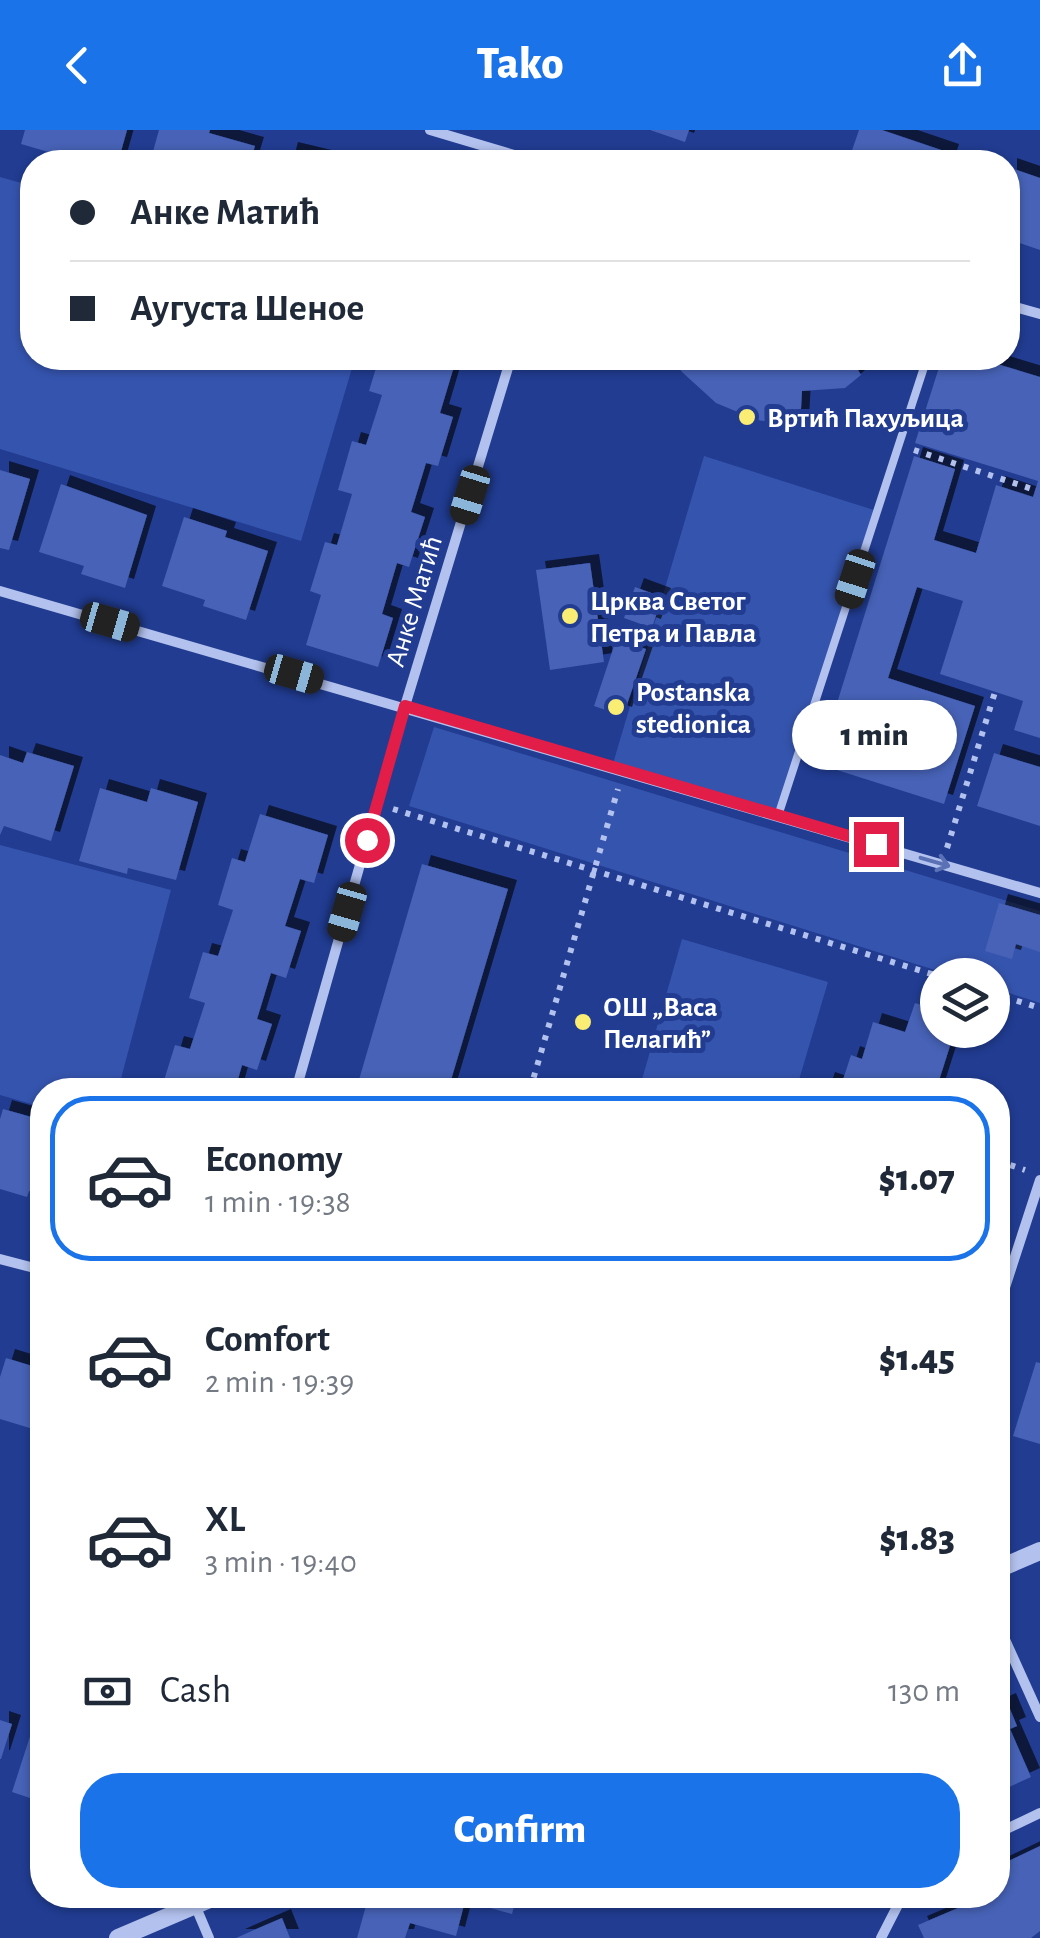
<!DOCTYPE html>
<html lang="en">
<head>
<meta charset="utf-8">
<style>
	body { margin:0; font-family:"Alegreya Sans",sans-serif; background:#f2f2f3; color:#1f2937; height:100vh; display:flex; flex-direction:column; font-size:38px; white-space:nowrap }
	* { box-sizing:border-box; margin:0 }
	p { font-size:32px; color:#747a83 }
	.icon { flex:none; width:55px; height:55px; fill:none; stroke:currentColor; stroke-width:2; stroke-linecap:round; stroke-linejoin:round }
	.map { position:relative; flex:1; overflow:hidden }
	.sheet { position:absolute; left:30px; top:948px; width:980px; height:830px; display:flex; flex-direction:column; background:#fff; border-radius:40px; box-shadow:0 2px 8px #0004 }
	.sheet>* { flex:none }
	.top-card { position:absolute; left:20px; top:20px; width:1000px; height:220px; border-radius:40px; box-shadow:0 2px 8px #0004; display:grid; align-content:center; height:220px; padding:0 50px; background:#fff }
	.buttons { position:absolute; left:920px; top:828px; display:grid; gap:20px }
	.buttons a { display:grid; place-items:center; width:90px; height:90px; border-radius:50%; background:#fff; box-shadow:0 2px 8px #0004; font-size:50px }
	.end { position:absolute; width:45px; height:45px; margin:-22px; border:12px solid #e11d48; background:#fff; box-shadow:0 0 0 5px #fff }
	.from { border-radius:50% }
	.bubble { position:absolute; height:70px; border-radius:35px; background:#fff; box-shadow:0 2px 8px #0004; font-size:32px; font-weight:800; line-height:70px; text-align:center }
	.car { position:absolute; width:30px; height:60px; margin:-30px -15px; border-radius:12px; box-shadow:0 0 8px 2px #0007; background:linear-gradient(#222 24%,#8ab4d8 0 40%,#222 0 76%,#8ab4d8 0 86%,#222 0) }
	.top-card b { display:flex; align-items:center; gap:35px; height:95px; font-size:38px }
	.top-card b+b { border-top:2px solid #e0e1e3 }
	.top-card i { width:25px; height:25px; background:#1f2937 }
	ul { padding:18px 0 0; list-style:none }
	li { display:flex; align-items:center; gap:30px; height:165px; margin:0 20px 15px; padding:0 30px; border:5px solid transparent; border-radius:40px }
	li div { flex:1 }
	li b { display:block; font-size:38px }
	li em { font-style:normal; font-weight:800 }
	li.on { border-color:#1a73e8 }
	li>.icon { width:90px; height:90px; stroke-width:1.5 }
	.pay { display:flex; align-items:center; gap:25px; height:110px; padding:0 50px; font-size:38px }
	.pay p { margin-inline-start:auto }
	.cta { display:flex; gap:20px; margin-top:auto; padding:20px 50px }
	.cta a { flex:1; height:115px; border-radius:40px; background:#1a73e8; color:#fff; font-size:40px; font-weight:800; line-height:115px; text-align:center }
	header { display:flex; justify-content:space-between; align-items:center; height:130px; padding:0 50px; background:#1a73e8; color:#fff; font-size:45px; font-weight:800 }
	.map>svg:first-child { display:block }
	.green { fill:#3554ae }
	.building { fill:#4662b6; filter:url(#shadow) }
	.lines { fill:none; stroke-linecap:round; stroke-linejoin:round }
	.path { stroke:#b2c1ed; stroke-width:6; stroke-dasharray:5 8; stroke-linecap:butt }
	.service { stroke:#b2c1ed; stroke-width:8 }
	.minor { stroke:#b2c1ed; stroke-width:10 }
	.tertiary { stroke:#b2c1ed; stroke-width:18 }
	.oneway { stroke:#5b71b6 }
	.route { stroke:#e11d48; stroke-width:12 }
	.poi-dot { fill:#f9ed74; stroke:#213c91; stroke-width:4 }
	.labels { text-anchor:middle; stroke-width:10; stroke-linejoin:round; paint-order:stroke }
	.poi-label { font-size:28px; font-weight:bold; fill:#fff; stroke:#213c91; text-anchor:start }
	.street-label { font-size:28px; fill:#fff; stroke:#213c91 }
</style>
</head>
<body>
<header><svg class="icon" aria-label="back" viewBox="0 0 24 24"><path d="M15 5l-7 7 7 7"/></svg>Tako<svg class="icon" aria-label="share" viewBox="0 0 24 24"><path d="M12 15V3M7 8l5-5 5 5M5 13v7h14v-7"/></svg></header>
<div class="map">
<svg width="1040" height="1808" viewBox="0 0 1040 1808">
	<defs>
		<filter id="shadow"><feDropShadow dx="9" dy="-9" stdDeviation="0" flood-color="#0009"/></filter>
	</defs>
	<rect width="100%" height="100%" fill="#213c91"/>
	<path class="green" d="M0 47 32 56V228H355L301 411 0 319Z
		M704 326 877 381 778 686 612 637Z
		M434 597 1040 781V873L993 858 992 845H951L409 676Z
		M0 715 171 760 118 960H42V977L0 965Z
		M682 809 828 852 796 960H639Z"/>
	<path class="building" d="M25 0H127L118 32H68L69 28 21 14Z
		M159 0H210L209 3 255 16 250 32H150Z
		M650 0H689L685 12Z
		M859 0H882L950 23 947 32H848Z
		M289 21 331 31V32H286Z
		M1008 37 1040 48V120L1008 109Z
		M379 228H436L455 233 440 283 453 287 438 336 426 333 411 382 425 387 409 437 397 433 382 484 393 488 378 537 306 515 321 465 310 461 325 412 337 415 352 364 338 360 352 311 366 315 382 265 369 261Z
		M672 228H851L861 245 845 258 802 261 800 296 757 290 716 273 682 242Z
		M942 228H977L1040 247V608L1014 600 1023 571 940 544 963 471 917 457 888 548 975 576 944 674 818 634 914 326 955 339 934 410 976 423 996 355 1033 367 1038 351 915 313Z
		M0 340 30 349 9 420 0 418Z
		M61 354 147 385 125 458 81 444 84 436 39 422Z
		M184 387 227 401 225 407 268 421 246 490 203 476 205 470 162 456Z
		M590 433 604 532 550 540 536 440Z
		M635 457 662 467 652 498 624 488Z
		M616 510 646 519 623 586 594 576Z
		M27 622 74 636 51 711 4 696 0 705V625L23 633Z
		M994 623 1040 637V696L977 676Z
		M100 658 147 672 151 658 198 672 176 750 128 738 127 744 79 731Z
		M260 684 328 705 314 753 300 749 285 796 301 801 286 848 271 843 257 889 272 894 257 940 242 935 235 960H161L175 915 190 919 205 873 189 868 203 822 218 826 233 780 218 775 232 728 245 732Z
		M422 734 508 759 448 960H356Z
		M999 773 1040 785V822L1016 814 1012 829 985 821Z
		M915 873 938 880V900H955L936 960H823L826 951 841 956 851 925 862 929 873 892 905 902Z
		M3 979 42 990V1065L29 1061 27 1067 0 1059V989Z
		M6 1228 42 1239V1269L33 1299 0 1289V1247Z
		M1036 1232 1040 1233V1314L1013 1306Z
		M1007 1572 1017 1596 1010 1599 1031 1647 998 1662V1576Z
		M0 1590 12 1594 1 1629H0Z
		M35 1591 42 1593V1672L12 1662Z
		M1040 1716V1801L1031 1808H924L918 1795 965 1775 960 1765H998V1745L1001 1744 998 1736Z
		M369 1765H517L512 1784 465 1771 456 1806 410 1793 405 1808H357Z
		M282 1788 290 1808H236L254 1800Z"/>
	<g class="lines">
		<path class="path" d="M914 320 1035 360
			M393 679 938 846
			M947 718 995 562
			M992 863 1040 878
			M530 960 618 659
			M998 1031 1025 1040"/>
		<path class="service" d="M778 686 927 228"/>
		<path class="minor" d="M430 0 538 32
			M1008 175 1040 184
			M0 461 1040 763
			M296 960 405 576 511 228
			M0 1129 42 1140
			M998 1179 1040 1050
			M998 1494 1040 1587
			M998 1703 1040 1683
			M195 1775 209 1808
			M881 1808 903 1765"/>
		<path class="tertiary" d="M998 1439 1040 1421
			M118 1808 219 1765"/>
	</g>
	<defs><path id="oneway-shaft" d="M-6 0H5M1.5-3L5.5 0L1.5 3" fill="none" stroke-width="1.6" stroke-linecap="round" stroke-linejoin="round" transform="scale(2.5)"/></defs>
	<use class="oneway" href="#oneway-shaft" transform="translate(935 732) rotate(16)"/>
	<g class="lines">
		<path class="route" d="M367 710 405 576 876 714"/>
	</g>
	<g class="poi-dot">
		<circle cx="747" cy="287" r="10"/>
		<circle cx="570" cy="486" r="10"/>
		<circle cx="616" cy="577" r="10"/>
		<circle cx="583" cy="892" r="10"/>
	</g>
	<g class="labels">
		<g class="poi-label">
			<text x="767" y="297">Вртић Пахуљица</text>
			<text x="590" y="480">Црква Светог<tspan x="590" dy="32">Петра и Павла</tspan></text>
			<text x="636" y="571">Postanska<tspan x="636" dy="32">stedionica</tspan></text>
			<text x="603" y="886">ОШ „Васа<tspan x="603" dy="32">Пелагић”</tspan></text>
		</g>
		<g class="street-label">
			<text transform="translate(413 471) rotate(-73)" y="10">Анке Матић</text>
		</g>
	</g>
</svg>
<div class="buttons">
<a><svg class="icon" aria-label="layers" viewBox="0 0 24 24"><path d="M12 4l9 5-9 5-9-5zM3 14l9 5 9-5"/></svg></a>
</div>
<i class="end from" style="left:367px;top:710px"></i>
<i class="end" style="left:876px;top:714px"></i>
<div class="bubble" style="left:792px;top:570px;width:165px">1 min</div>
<i class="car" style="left:470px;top:365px;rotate:197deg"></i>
<i class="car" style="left:855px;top:449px;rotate:198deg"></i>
<i class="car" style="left:110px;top:492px;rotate:106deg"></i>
<i class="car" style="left:294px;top:544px;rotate:106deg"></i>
<i class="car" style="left:347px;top:782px;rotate:196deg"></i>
<div class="top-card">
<b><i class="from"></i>Анке Матић</b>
<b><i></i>Аугуста Шеное</b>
</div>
<section class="sheet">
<ul>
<li class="on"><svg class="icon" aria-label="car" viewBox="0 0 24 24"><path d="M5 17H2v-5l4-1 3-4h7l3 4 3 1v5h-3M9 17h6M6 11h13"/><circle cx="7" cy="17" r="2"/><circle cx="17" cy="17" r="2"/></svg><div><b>Economy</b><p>1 min · 19:38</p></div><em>$1.07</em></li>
<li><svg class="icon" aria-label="car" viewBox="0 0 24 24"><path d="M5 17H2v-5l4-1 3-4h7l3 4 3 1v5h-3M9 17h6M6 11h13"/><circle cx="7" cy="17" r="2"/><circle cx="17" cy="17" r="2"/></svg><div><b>Comfort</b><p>2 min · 19:39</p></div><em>$1.45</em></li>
<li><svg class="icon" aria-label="car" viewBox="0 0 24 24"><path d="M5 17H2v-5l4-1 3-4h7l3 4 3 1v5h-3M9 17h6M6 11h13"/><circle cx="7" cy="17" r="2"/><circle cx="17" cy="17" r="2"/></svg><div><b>XL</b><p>3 min · 19:40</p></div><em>$1.83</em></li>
</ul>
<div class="pay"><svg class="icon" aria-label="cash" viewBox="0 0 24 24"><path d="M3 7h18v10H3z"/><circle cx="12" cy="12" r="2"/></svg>Cash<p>130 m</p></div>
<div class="cta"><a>Confirm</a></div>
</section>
</div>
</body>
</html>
